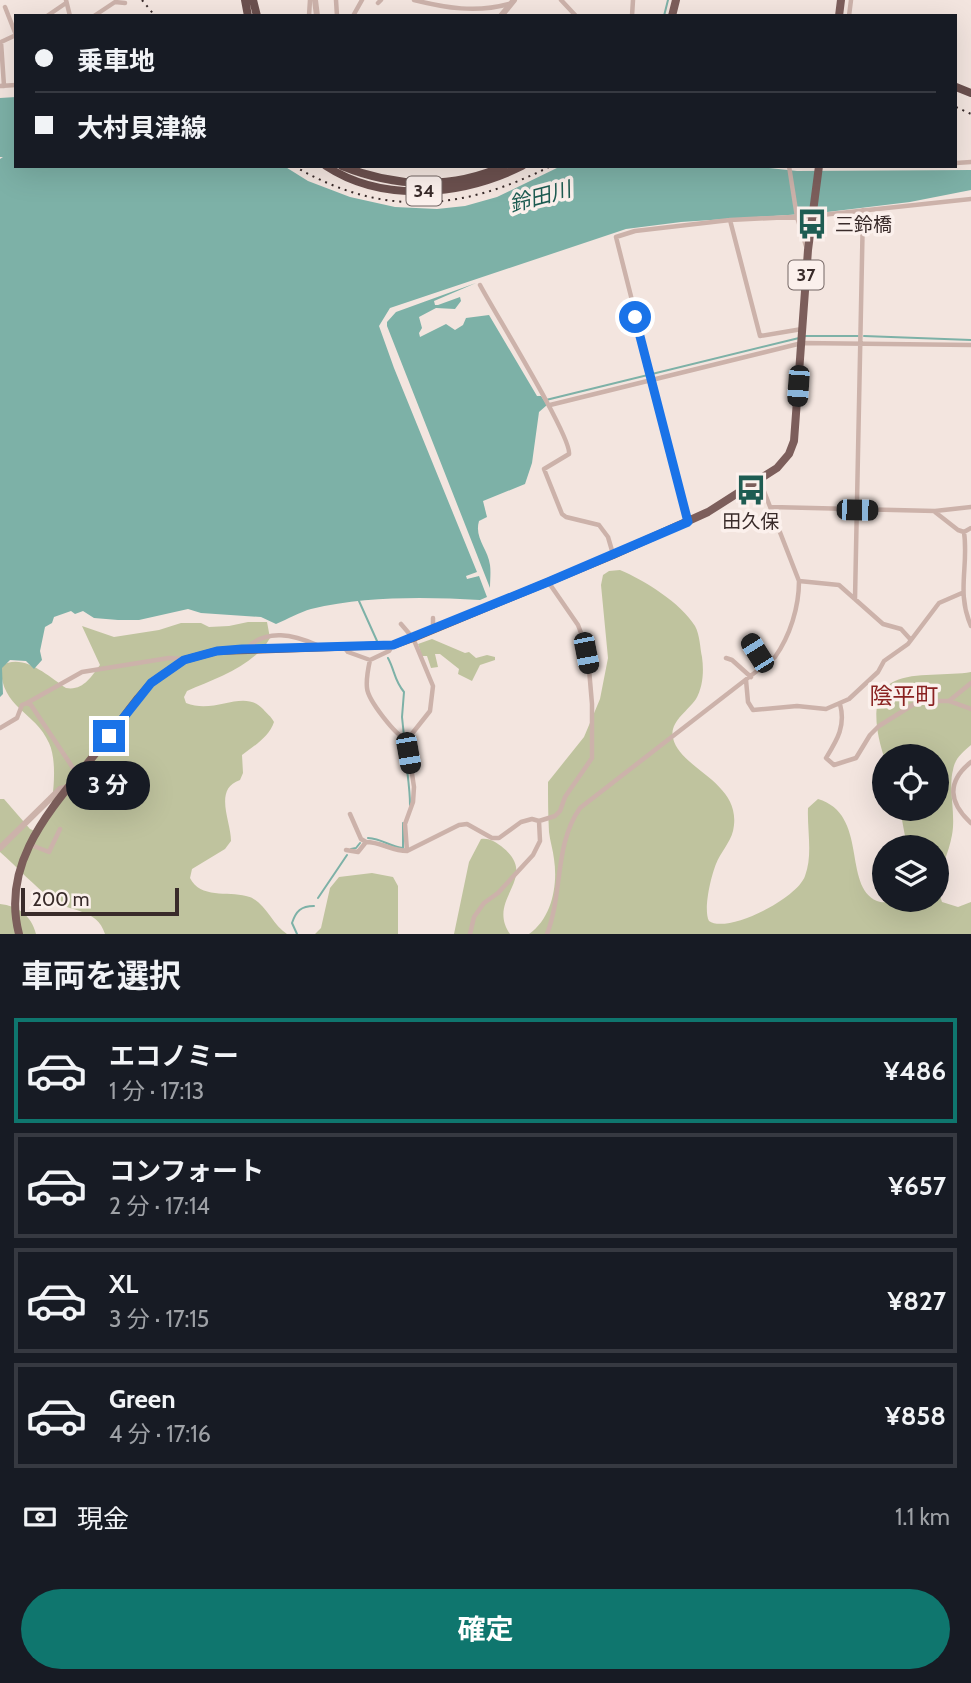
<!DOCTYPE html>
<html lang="ja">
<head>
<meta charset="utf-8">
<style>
	body { margin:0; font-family:Cabin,"Noto Sans JP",sans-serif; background:#242831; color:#f1f3f6; height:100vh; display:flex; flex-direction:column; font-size:26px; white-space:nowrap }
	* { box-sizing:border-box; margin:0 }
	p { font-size:23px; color:#9ea1a6 }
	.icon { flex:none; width:38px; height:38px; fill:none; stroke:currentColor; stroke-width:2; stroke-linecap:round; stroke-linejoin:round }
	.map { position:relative; height:934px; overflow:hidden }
	.sheet { display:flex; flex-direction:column; background:#171b24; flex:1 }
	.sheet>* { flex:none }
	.banner { position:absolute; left:14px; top:14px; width:943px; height:154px; border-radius:0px; box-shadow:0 7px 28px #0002; display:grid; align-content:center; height:154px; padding:0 21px; background:#171b24 }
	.tools { position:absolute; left:872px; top:744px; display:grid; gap:14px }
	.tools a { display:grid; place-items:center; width:77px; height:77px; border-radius:50%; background:#171b24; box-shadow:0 7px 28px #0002; font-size:35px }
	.scale { position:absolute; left:21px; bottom:18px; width:158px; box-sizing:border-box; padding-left:7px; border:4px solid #392b2a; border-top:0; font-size:19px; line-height:24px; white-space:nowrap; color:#392b2a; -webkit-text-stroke:5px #fbf0ec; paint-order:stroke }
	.end { position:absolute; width:32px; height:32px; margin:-16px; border:9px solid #1a73e8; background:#fff; box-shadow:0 0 0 4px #fff }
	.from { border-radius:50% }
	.bubble { position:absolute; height:49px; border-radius:24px; background:#171b24; box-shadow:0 7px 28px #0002; font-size:23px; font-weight:700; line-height:49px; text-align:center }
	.car { position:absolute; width:21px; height:42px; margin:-21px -10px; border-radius:9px; box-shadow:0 0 5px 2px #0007; background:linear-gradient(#222 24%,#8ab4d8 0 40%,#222 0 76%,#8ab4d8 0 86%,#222 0) }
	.banner b { display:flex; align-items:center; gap:24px; height:66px; font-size:26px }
	.banner b+b { border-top:2px solid #363941 }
	.banner i { width:18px; height:18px; background:#f1f3f6 }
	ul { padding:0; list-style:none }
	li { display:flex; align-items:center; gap:21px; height:105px; margin:0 14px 10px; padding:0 7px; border:4px solid #363941; border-radius:0px }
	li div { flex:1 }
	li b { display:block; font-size:26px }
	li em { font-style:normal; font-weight:700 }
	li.on { border-color:#0f766e }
	li>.icon { width:63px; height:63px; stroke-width:1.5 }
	h2 { padding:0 21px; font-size:32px; line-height:84px }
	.pay { display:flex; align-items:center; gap:18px; height:77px; padding:0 21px; font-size:26px }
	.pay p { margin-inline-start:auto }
	.primary-button { display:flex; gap:14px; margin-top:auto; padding:14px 21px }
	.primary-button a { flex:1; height:80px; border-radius:42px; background:#0f766e; color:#fff; font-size:28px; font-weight:700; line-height:80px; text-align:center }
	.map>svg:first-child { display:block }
	.green { fill:#bfc39e }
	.water { fill:#7db1a7 }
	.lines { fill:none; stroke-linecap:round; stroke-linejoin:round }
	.stream { stroke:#7db1a7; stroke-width:2 }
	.minor { stroke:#ccb2aa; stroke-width:4.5 }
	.tertiary { stroke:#ccb2aa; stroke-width:6 }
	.primary { stroke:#7c5e5b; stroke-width:8 }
	.trunk { stroke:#6b504e; stroke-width:8 }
	.rail { stroke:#392b2a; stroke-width:2; stroke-dasharray:2 5; stroke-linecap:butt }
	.route { stroke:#1a73e8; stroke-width:9 }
	.labels { text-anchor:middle; stroke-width:7; stroke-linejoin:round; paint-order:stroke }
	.shield { fill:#fbf0ec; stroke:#736664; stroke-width:2 }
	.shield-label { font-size:18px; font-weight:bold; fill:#392b2a }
	.poi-label { font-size:19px; fill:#392b2a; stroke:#fbf0ec; text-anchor:start }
	.water-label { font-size:21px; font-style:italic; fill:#1e5c52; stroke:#fbf0ec }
	.quarter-label { font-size:23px; fill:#8a2221; stroke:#fbf0ec }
</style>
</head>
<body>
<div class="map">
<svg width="971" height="934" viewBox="0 0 971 934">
	<rect width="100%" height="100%" fill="#f3e5df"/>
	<path class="green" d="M620 570C644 580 681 603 695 626 700 635 700 648 702 657 704 671 703 687 696 699 688 711 669 722 673 738 680 770 744 782 733 831 730 843 720 853 716 864 711 876 703 910 709 921 727 934 797 899 805 876 813 855 807 830 808 808L818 799C869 814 842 886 877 901 884 904 892 901 898 900 910 897 924 900 936 900V847H907L900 809 936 808V756L884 757C877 735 867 694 895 681 914 672 949 676 971 672V745C962 753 955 758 953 770 948 788 956 814 952 835 948 859 933 878 942 902L958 907 971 902V934H529C552 918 558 885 554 859 553 850 550 841 549 832 548 815 548 798 548 782L584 737 600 699 608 658 601 585 603 575 609 571Z
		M248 622H267L270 638C254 666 215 679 187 691L184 697 186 703C216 715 243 688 263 709 267 714 271 716 274 722 269 737 254 746 242 755L243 773 240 780C213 789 231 821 231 841L225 849 192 869 190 878C200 899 228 891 246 896 264 899 272 925 287 934H105C97 908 71 913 53 900 34 886 17 867 0 852V799H4L30 829 35 831 49 819C53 799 58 762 49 743 35 711 0 708 1 666 23 652 48 676 66 688 83 691 91 677 100 665L82 626 114 637 159 630 181 623H201L209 627 229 626Z
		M432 639 465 653 469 652 476 658 487 655 495 657V660L480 665 472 681 458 674 459 669 440 654H435L438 667 431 668 427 656H422L418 644Z
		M481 839C489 838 494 841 501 846 542 878 485 898 510 934H454L469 862Z
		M372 873 393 877 398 886V934H315L321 928 330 888 339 877Z
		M0 904C18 906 31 915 36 934H0Z"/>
	<path class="water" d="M16 97V166H284L308 181 350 197 395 207 437 209 465 206 497 197 561 166H749L797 171 971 170V190L910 202 819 213 681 222 626 229 390 308 379 326 394 368 477 572 466 576 467 579 479 576 487 597 480 600C425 597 366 596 311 609 300 612 288 619 276 624L261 617 201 613 188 609 139 620H118L94 618 83 611 75 614 71 611 54 617 52 623 45 627 40 651 42 660 34 669 26 661 10 660 2 668 3 694 0 697V159L3 157H0V98Z
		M476 283 434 301 435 305H438L460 297 461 301 455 309 436 308 419 317 422 328 419 333 420 337 446 324 455 330 463 325 466 318 489 315 537 396H541L547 405 539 412 532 463 525 484 483 501 487 517 479 521C474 538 488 549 490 565 491 572 490 581 490 588L387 326V322L396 312Z"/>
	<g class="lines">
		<path class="stream" d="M664 16 668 0
			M804 336H858
			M864 336 971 340
			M546 400 799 338
			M359 601 377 641
			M388 658C395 671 394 680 404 692L402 717 404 736
			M405 742C405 764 410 783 410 805
			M368 838C383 839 390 847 403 848V823
			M351 849 356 848 360 843
			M318 898 347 855
			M297 934 292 923C296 911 301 906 314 906"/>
		<path class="minor" d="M66 0 70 16
			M336 0 337 16
			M414 0C446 8 476 13 509 4
			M561 0 576 16
			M378 3 381 0
			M5 7 16 35
			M47 16 66 3
			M94 16 115 2 125 3
			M309 16 310 0
			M353 16 362 0
			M632 16 633 0
			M849 16 851 0
			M1 42 4 86
			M1 42 16 35
			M0 86 16 85
			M956 163 971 162
			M789 166 797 217 806 246
			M730 220 760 336 802 329
			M480 285C493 310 572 437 569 454L544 469 562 514 566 517 599 525 608 537 613 554
			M550 405 802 343 971 345
			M771 507 935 511 971 507
			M935 512 958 530 964 532
			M688 522 616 237 635 231 730 220 812 216 971 199
			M964 532C969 566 956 592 971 626
			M964 532 971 528
			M799 581 839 585 883 624 901 629 911 640
			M855 599 863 210
			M433 618V630
			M401 624 413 638 433 686 430 711 407 740 414 787 413 802 405 824 407 851 459 825 467 824 492 838H499L521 822 532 819 539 821 555 816 560 811 565 797 592 758V704L589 669 583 638 578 625 549 583
			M749 640 765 665
			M344 647 348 652 370 660 389 651 393 645
			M247 648C267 628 294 635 317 645
			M726 658 732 660 751 677
			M370 660C368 669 366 679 367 688 368 700 395 735 407 740
			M746 680 748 702 753 710 797 706 826 709 849 699 878 672 884 661 908 644 939 603 962 593
			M949 701 971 683
			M27 703 82 672 169 658 184 659
			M840 704C846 726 837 740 826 758L834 765 856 758 870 735 879 726 919 701H949L971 709
			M93 727 96 750
			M0 728 17 718 22 705 27 703 31 705 77 774
			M971 762C946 782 949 803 971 823
			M350 814 361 839 366 842
			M31 845 49 852 60 829
			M346 850 358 852 366 842C381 842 392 851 407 851
			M470 934 474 917 484 903 498 893 533 855 540 841 539 821
			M547 934C563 893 554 845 580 808L775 657C790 636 799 607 799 581L760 481"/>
		<path class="tertiary" d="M315 0 317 16
			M501 16 514 0
			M0 848 60 789 69 787"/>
		<path class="primary" d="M672 16 676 0
			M839 16 841 0
			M19 934C0 861 53 807 95 754 110 736 123 717 138 698L151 683 184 660 217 651 393 645 413 638 613 555 708 512 777 468 789 454 794 441 808 250 819 166"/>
		<path class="trunk" d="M245 0 248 16
			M253 0 257 16
			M956 87 971 93
			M326 166C384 204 463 195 522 166
			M342 166C394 187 452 190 504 166"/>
		<path class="rail" d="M142 0 155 16
			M956 107 971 114
			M294 166C383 218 462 211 551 166"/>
	</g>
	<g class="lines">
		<path class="route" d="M109 736 151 683 184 660 217 651 242 649 393 645 548 582 688 522 635 317"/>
	</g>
	<defs>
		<g id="bus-bare" transform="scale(2.415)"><path d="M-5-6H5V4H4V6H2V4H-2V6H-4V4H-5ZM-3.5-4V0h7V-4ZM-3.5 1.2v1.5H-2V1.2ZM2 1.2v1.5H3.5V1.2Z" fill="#1e5c52" stroke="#fbf0ec" stroke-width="2.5" paint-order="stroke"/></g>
	</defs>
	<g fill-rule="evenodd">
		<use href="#bus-bare" x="812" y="224"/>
		<use href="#bus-bare" x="751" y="490"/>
	</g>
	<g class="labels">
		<g class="shield">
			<rect x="406.5" y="176.5" width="35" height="29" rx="5"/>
			<rect x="788.5" y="260.5" width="35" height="29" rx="5"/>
		</g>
		<g class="shield-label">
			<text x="424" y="197">34</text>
			<text x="806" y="281">37</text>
		</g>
		<g class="poi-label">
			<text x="835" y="231">三鈴橋</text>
			<text x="751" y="528" text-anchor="middle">田久保</text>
		</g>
		<g class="water-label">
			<text transform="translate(540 197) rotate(-15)" y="7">鈴田川</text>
		</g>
		<g class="quarter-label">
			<text x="904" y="704">陰平町</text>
		</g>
	</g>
</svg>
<div class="tools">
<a><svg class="icon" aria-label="locate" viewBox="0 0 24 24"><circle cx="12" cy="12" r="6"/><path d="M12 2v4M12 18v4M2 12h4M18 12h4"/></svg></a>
<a><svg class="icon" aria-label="layers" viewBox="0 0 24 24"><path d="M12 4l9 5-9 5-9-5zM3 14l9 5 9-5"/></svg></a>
</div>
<div class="scale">200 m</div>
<i class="end from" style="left:635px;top:317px"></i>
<i class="end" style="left:109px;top:736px"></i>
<div class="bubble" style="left:66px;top:761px;width:84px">3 分</div>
<i class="car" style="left:798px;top:386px;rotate:184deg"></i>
<i class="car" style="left:857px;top:510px;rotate:91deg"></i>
<i class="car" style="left:586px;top:653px;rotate:169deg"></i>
<i class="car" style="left:757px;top:653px;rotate:328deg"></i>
<i class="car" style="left:408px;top:753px;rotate:170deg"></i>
<div class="banner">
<b><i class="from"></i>乗車地</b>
<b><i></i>大村貝津線</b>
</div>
</div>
<section class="sheet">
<h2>車両を選択</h2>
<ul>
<li class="on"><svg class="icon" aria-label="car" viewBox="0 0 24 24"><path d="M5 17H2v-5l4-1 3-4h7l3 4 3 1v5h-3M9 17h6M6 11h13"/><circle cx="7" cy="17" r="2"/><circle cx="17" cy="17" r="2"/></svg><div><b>エコノミー</b><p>1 分 · 17:13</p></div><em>¥486</em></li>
<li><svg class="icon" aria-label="car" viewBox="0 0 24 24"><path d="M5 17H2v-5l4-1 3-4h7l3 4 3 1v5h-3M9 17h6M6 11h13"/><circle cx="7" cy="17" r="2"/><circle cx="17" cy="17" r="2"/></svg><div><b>コンフォート</b><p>2 分 · 17:14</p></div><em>¥657</em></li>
<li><svg class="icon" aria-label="car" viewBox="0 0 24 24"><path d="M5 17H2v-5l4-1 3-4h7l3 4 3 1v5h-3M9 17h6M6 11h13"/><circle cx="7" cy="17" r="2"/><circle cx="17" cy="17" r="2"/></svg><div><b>XL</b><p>3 分 · 17:15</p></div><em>¥827</em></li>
<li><svg class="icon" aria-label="car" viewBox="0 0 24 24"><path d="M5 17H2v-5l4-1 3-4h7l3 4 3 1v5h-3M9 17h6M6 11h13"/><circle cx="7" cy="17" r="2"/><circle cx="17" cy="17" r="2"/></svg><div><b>Green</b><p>4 分 · 17:16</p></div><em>¥858</em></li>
</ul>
<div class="pay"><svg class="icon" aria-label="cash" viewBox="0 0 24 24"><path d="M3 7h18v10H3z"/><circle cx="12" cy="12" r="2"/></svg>現金<p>1.1 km</p></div>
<div class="primary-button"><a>確定</a></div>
</section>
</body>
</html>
